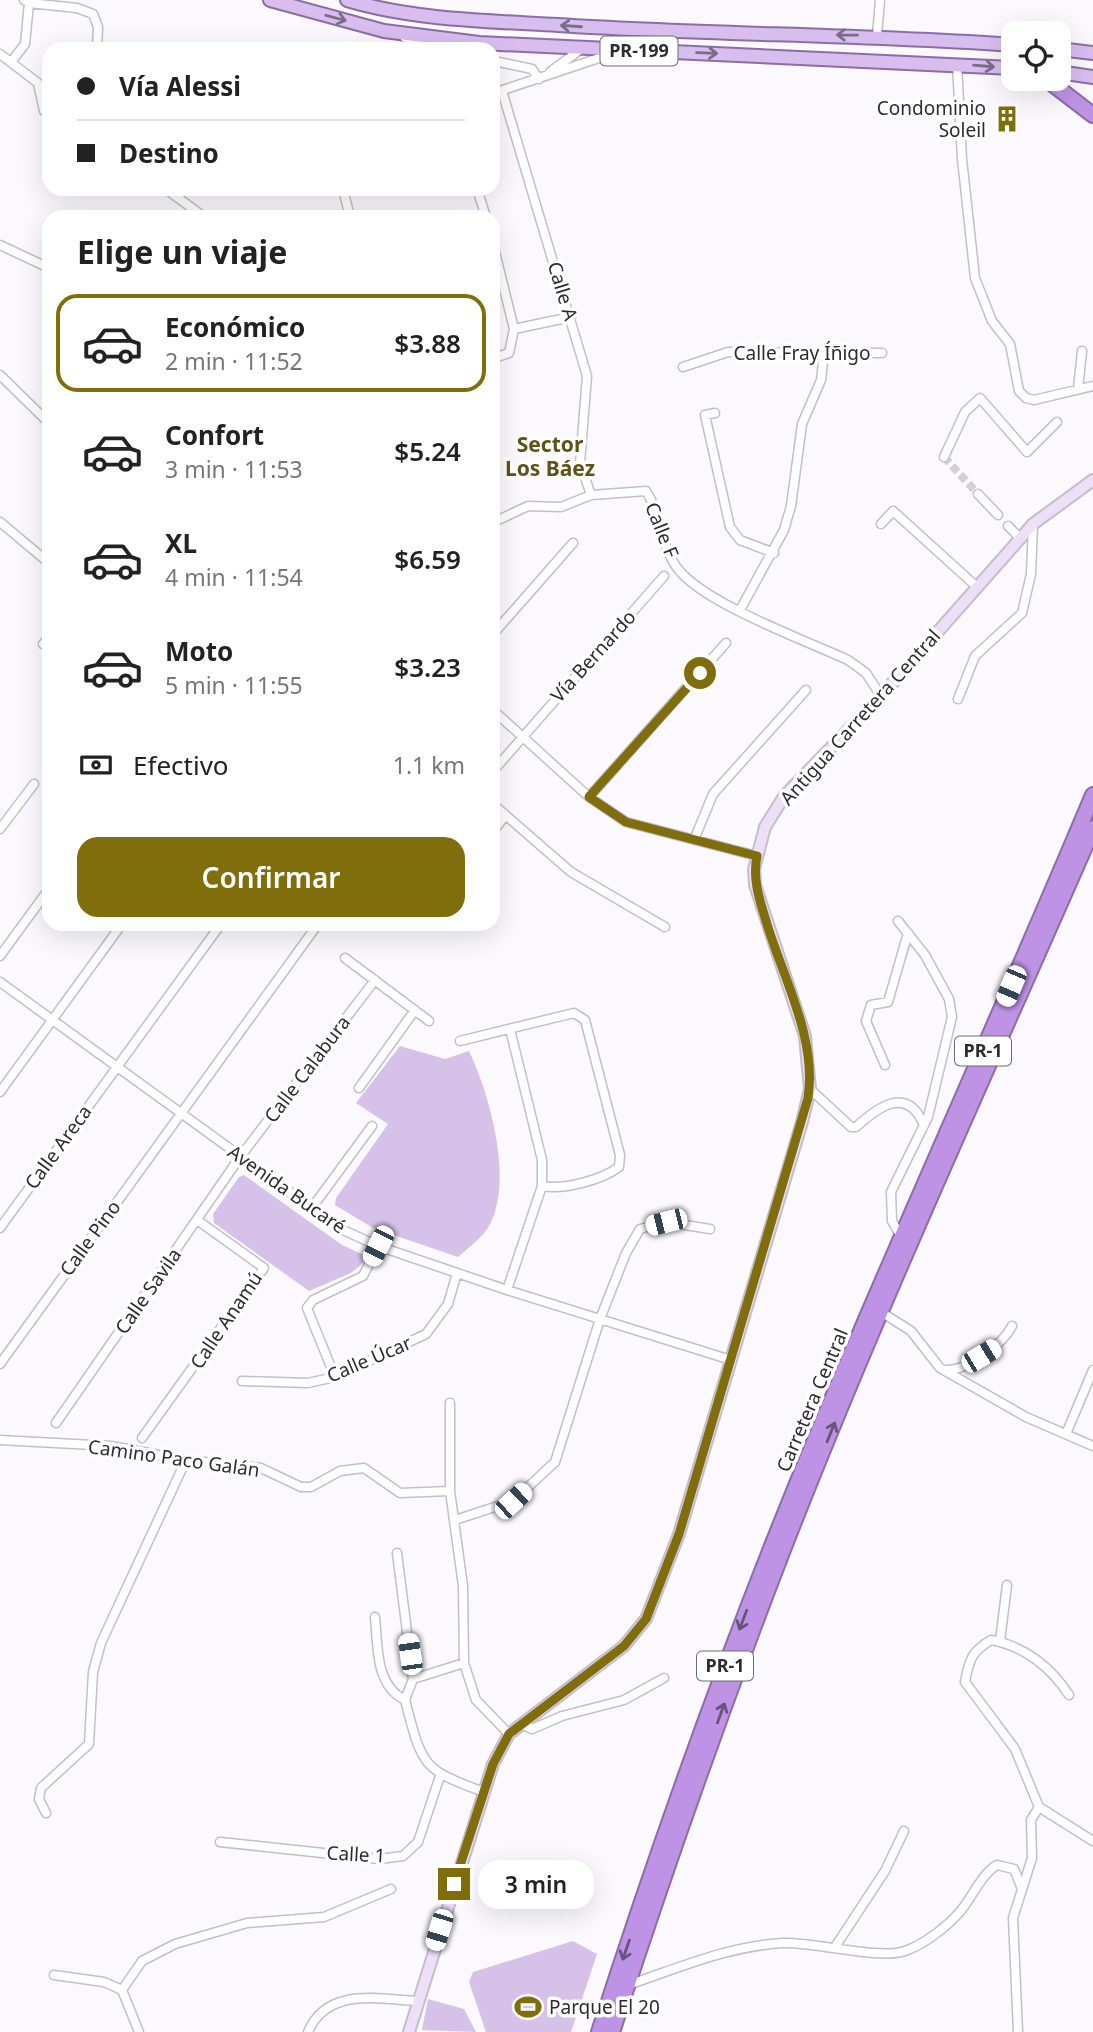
<!DOCTYPE html>
<html lang="es">
<head>
<meta charset="utf-8">
<style>
	body { margin:0; font-family:"Noto Sans",sans-serif; background:#f6f6f6; color:#222; height:100vh; display:flex; flex-direction:column; font-size:26px; white-space:nowrap }
	* { box-sizing:border-box; margin:0 }
	p { font-size:23px; color:#767676 }
	.icon { flex:none; width:38px; height:38px; fill:none; stroke:currentColor; stroke-width:2; stroke-linecap:round; stroke-linejoin:round }
	.map { position:relative; flex:1; overflow:hidden }
	.drawer { position:absolute; left:42px; top:210px; width:458px; height:721px; display:flex; flex-direction:column; background:#fff; border-radius:21px; box-shadow:0 7px 28px #0002 }
	.drawer>* { flex:none }
	.banner { position:absolute; left:42px; top:42px; width:458px; height:154px; border-radius:21px; box-shadow:0 7px 28px #0002; display:grid; align-content:center; height:154px; padding:0 35px; background:#fff }
	.controls { position:absolute; left:1001px; top:21px; display:grid; gap:14px }
	.controls a { display:grid; place-items:center; width:70px; height:70px; border-radius:14px; background:#fff; box-shadow:0 7px 28px #0002; font-size:35px }
	.end { position:absolute; width:32px; height:32px; margin:-16px; border:9px solid #806e0c; background:#fff; box-shadow:0 0 0 4px #fff }
	.from { border-radius:50% }
	.bubble { position:absolute; height:49px; border-radius:21px; background:#fff; box-shadow:0 7px 28px #0002; font-size:23px; font-weight:600; line-height:49px; text-align:center }
	.car { position:absolute; width:21px; height:42px; margin:-21px -10px; border-radius:9px; box-shadow:0 0 5px 2px #0007; background:linear-gradient(#fff 24%,#345 0 40%,#fff 0 76%,#345 0 86%,#fff 0) }
	.banner b { display:flex; align-items:center; gap:24px; height:66px; font-size:26px }
	.banner b+b { border-top:2px solid #e0e0e0 }
	.banner i { width:18px; height:18px; background:#222 }
	ul { padding:0; list-style:none }
	li { display:flex; align-items:center; gap:21px; height:98px; margin:0 14px 10px; padding:0 21px; border:4px solid transparent; border-radius:21px }
	li div { flex:1 }
	li b { display:block; font-size:26px }
	li em { font-style:normal; font-weight:600 }
	li.active { border-color:#806e0c }
	li>.icon { width:63px; height:63px; stroke-width:1.5 }
	h2 { padding:0 35px; font-size:32px; line-height:84px }
	.pay { display:flex; align-items:center; gap:18px; height:77px; padding:0 35px; font-size:26px }
	.pay p { margin-inline-start:auto }
	.cta { display:flex; gap:14px; margin-top:auto; padding:14px 35px }
	.cta a { flex:1; height:80px; border-radius:21px; background:#806e0c; color:#fff; font-size:28px; font-weight:600; line-height:80px; text-align:center }
	.map>svg:first-child { display:block }
	.green { fill:#d6c2e9 }
	.lines { fill:none; stroke-linecap:round; stroke-linejoin:round }
	.street-tunnel { stroke:#d2cfd5; stroke-width:8; stroke-dasharray:8 4; stroke-linecap:butt }
	.street-casing { stroke:#c4bdcb; stroke-width:11 }
	.secondary-casing { stroke:#c4bdcb; stroke-width:14 }
	.primary-casing { stroke:#8b6ea6; stroke-width:16 }
	.highway-casing { stroke:#8b6ea6; stroke-width:18 }
	.street { stroke:#fff; stroke-width:8 }
	.secondary { stroke:#ecdff7; stroke-width:10 }
	.primary { stroke:#d8beef; stroke-width:12 }
	.highway { stroke:#be93e5; stroke-width:14 }
	.oneway { stroke:#7a6d86 }
	.oneway2 { stroke:#675478 }
	.route { stroke:#806e0c; stroke-width:9 }
	.labels { text-anchor:middle; stroke-width:7; stroke-linejoin:round; paint-order:stroke }
	.shield { fill:#fff; stroke:#6c6a6e; stroke-width:2 }
	.shield-label { font-size:18px; font-weight:bold; fill:#2d2a30 }
	.poi-label { font-size:19px; fill:#2d2a30; stroke:#fff; text-anchor:end }
	.street-label { font-size:19px; fill:#2d2a30; stroke:#fff }
	.neighbourhood-label { font-size:21px; font-weight:bold; fill:#5e5214; stroke:#fff }
</style>
</head>
<body>
<div class="map">
<svg width="1093" height="2032" viewBox="0 0 1093 2032">
	<rect width="100%" height="100%" fill="#fbf8fe"/>
	<path class="green" d="M400 1046 445 1059 469 1051C490 1095 514 1181 489 1226 483 1237 468 1248 458 1257L373 1228 335 1205 336 1198 388 1124 356 1103Z
		M244 1175 342 1245 364 1255 363 1263 351 1273 309 1291 214 1223 213 1214 239 1177Z
		M573 1941 597 1954 571 2032H486L469 1982 473 1972Z
		M428 1999 464 2009 476 2032 422 2030Z"/>
	<g class="lines">
		<path class="street-tunnel" d="M944 457 978 494"/>
		<g class="street-casing">
			<path id="street" d="M24 0 29 3 77 8 93 14 98 27 97 49
				M877 36 880 0
				M405 38 442 49
				M0 54 38 83 44 111 49 114
				M494 61 532 69 539 79
				M11 62 25 44 29 3
				M957 64 962 159 975 278 992 321 1010 344 1019 391 1026 398 1034 400 1093 386
				M550 72 581 49
				M502 91 587 376 580 463 591 495
				M494 93 617 52
				M166 189 204 217
				M343 189 350 217
				M477 189 486 217
				M0 245 49 268
				M494 248 514 329 509 353 494 358
				M514 329 571 317
				M683 367 728 352 882 353
				M0 375 49 423
				M1078 389 1082 351
				M715 413 705 415 730 527 740 540 774 553
				M944 457 965 412 980 398 1027 452 1057 422
				M978 494 998 515
				M0 522 49 563
				M494 522 528 506 561 507 591 495 646 491C662 515 660 546 678 569 705 604 805 640 848 660L866 673 881 696
				M881 524 893 511 977 587
				M1008 526 1020 538
				M740 610 784 530 791 506 802 424 821 380 824 353
				M494 633 573 543
				M43 644 49 637
				M958 699 975 656 1022 613 1031 574 1033 524
				M494 711 589 797 626 822 757 856
				M494 770 664 576
				M589 797 726 643
				M494 805 571 872 665 927
				M0 829 34 784
				M494 830 505 816
				M694 840 713 794 806 690
				M898 921 925 955 949 999 952 1017 928 1117 891 1192 892 1221 902 1238
				M0 956 49 889
				M345 958 429 1021
				M0 982 341 1229 378 1246 507 1290 731 1360
				M460 1041 574 1013 585 1020 620 1155 619 1167C601 1180 565 1190 542 1186
				M885 1065 866 1021 871 1005 888 1002 908 933
				M359 1088 415 1010
				M810 1089 851 1127H856C878 1107 907 1085 924 1125
				M0 1092 122 924
				M311 1209 372 1126
				M0 1228 221 924
				M507 1290 542 1186V1160L510 1029
				M878 1310 911 1331 940 1368 1026 1417 1093 1446
				M0 1364 318 924
				M947 1370C968 1370 1003 1344 1012 1326
				M335 1377 307 1308 313 1300 363 1276 378 1246
				M242 1381 308 1383 335 1377 426 1334 448 1304 457 1273
				M450 1403V1491L463 1586 464 1663 476 1700 509 1734
				M56 1423 240 1157 375 980
				M1066 1434 1093 1370
				M142 1438 264 1268 197 1220
				M0 1440 111 1446 186 1460 261 1468 301 1487H311L340 1471 364 1468 400 1493 450 1491
				M455 1520 513 1501 555 1462 600 1319 626 1253 640 1229 666 1222 710 1229
				M397 1553 413 1679 405 1700
				M375 1617C378 1647 375 1685 405 1700 422 1764 420 1769 484 1792
				M1000 1641 1007 1585
				M413 1679 464 1663
				M521 1724 532 1729 562 1716 624 1700 664 1678
				M1039 1807 1015 1749 965 1682C969 1660 972 1651 991 1640 1024 1646 1051 1667 1069 1695
				M1039 1807 1093 1841
				M46 1813 39 1799 41 1788 89 1744 93 1672 101 1643 186 1460
				M220 1842 379 1859 403 1856 418 1842 440 1776
				M835 1947 885 1871 904 1831
				M54 1975 104 1982 122 1990 139 2032
				M628 1985C678 1968 729 1946 783 1943 817 1942 879 1960 905 1951 923 1945 945 1928 957 1915 972 1900 979 1876 997 1865L1014 1869 1022 1889
				M122 1990 142 1961 175 1944 247 1923 324 1917 391 1889
				M308 2032C327 1987 377 1999 417 2001
				M1018 2032 1013 1918 1032 1858 1031 1820 1039 1807"/>
		</g>
		<g class="secondary-casing">
			<path id="secondary" d="M409 2032 493 1764 509 1734 624 1646 646 1619 679 1534 802 1122 810 1089 805 1036 755 885 754 869 765 827 785 795 881 696 1033 524 1093 480"/>
		</g>
		<g class="primary-casing">
			<path id="primary" d="M270 0 384 31 479 43 1013 68
				M347 0C414 20 489 21 558 25 709 35 861 34 1013 45
				M1059 49 1093 53
				M1059 72 1093 77"/>
		</g>
		<g class="highway-casing">
			<path id="highway" d="M1046 79 1093 115
				M599 2032C666 1824 740 1618 825 1416 912 1208 1006 1003 1093 795
				M612 2032C665 1869 722 1707 784 1547 879 1304 989 1066 1093 828"/>
		</g>
		<use href="#street" class="street"/>
		<use href="#secondary" class="secondary"/>
		<use href="#primary" class="primary"/>
		<use href="#highway" class="highway"/>
	</g>
	<defs><path id="oneway-shaft" d="M-6 0H5M1.5-3L5.5 0L1.5 3" fill="none" stroke-width="1.6" stroke-linecap="round" stroke-linejoin="round" transform="scale(1.75)"/></defs>
	<g class="oneway">
		<use href="#oneway-shaft" transform="translate(336 18) rotate(15)"/>
		<use href="#oneway-shaft" transform="translate(571 26) rotate(-176)"/>
		<use href="#oneway-shaft" transform="translate(847 35) rotate(-179)"/>
		<use href="#oneway-shaft" transform="translate(707 53) rotate(2)"/>
		<use href="#oneway-shaft" transform="translate(984 66) rotate(5)"/>
	</g>
	<g class="oneway2">
		<use href="#oneway-shaft" transform="translate(831 1432) rotate(-68)"/>
		<use href="#oneway-shaft" transform="translate(743 1620) rotate(111)"/>
		<use href="#oneway-shaft" transform="translate(721 1713) rotate(-70)"/>
		<use href="#oneway-shaft" transform="translate(626 1950) rotate(109)"/>
	</g>
	<g class="lines">
		<path class="route" d="M454 1884 493 1764 509 1734 624 1646 646 1619 679 1534 808 1098C817 1039 784 980 767 924 760 901 752 880 757 856L626 822 589 797 700 673"/>
	</g>
	<defs>
		<g id="building-bare" transform="scale(2.1)"><path d="M-4-6H4V6H1V3H-1V6H-4ZM-2.5-4.3h1.7v1.8h-1.7ZM.8-4.3h1.7v1.8H.8ZM-2.5-1h1.7V.8h-1.7ZM.8-1h1.7V.8H.8Z" fill="#806e0c" stroke="#fff" stroke-width="2.5" paint-order="stroke"/></g>
		<g id="stadium-bare" transform="scale(2.1)"><path d="M0-5a6.5 5 0 1 0 0 10a6.5 5 0 1 0 0-10ZM-3.5-1.8h7v3.6h-7Z" fill="#806e0c" stroke="#fff" stroke-width="2.5" paint-order="stroke"/></g>
	</defs>
	<g fill-rule="evenodd">
		<use href="#building-bare" x="1007" y="119"/>
		<use href="#stadium-bare" x="528" y="2007"/>
	</g>
	<g class="labels">
		<g class="shield">
			<rect x="600.5" y="36.5" width="77" height="29" rx="5"/>
			<rect x="955" y="1036.5" width="56" height="29" rx="5"/>
			<rect x="697" y="1651.5" width="56" height="29" rx="5"/>
		</g>
		<g class="shield-label">
			<text x="639" y="57">PR-199</text>
			<text x="983" y="1057">PR-1</text>
			<text x="725" y="1672">PR-1</text>
		</g>
		<g class="poi-label">
			<text x="986" y="115">Condominio<tspan x="986" dy="22">Soleil</tspan></text>
			<text x="549" y="2014" text-anchor="start">Parque El 20</text>
		</g>
		<g class="street-label">
			<text transform="translate(563 291) rotate(73)" y="7">Calle A</text>
			<text x="802" y="360">Calle Fray Íñigo</text>
			<text transform="translate(662 530) rotate(68)" y="7">Calle F</text>
			<text transform="translate(593 656) rotate(-48)" y="7">Vía Bernardo</text>
			<text transform="translate(860 717) rotate(-48)" y="7">Antigua Carretera Central</text>
			<text transform="translate(307 1069) rotate(-53)" y="7">Calle Calabura</text>
			<text transform="translate(58 1147) rotate(-54)" y="7">Calle Areca</text>
			<text transform="translate(287 1189) rotate(35)" y="7">Avenida Bucaré</text>
			<text transform="translate(90 1238) rotate(-54)" y="7">Calle Pino</text>
			<text transform="translate(148 1291) rotate(-55)" y="7">Calle Savila</text>
			<text transform="translate(226 1320) rotate(-56)" y="7">Calle Anamú</text>
			<text transform="translate(369 1359) rotate(-23)" y="7">Calle Úcar</text>
			<text transform="translate(812 1400) rotate(-67)" y="7">Carretera Central</text>
			<text transform="translate(174 1458) rotate(8)" y="7">Camino Paco Galán</text>
			<text transform="translate(356 1854) rotate(3)" y="7">Calle 1</text>
		</g>
		<g class="neighbourhood-label">
			<text x="550" y="452">Sector<tspan x="550" dy="24">Los Báez</tspan></text>
		</g>
	</g>
</svg>
<div class="controls">
<a><svg class="icon" aria-label="locate" viewBox="0 0 24 24"><circle cx="12" cy="12" r="6"/><path d="M12 2v4M12 18v4M2 12h4M18 12h4"/></svg></a>
</div>
<i class="end from" style="left:700px;top:673px"></i>
<i class="end" style="left:454px;top:1884px"></i>
<div class="bubble" style="left:478px;top:1860px;width:116px">3 min</div>
<i class="car" style="left:1011px;top:986px;rotate:203deg"></i>
<i class="car" style="left:666px;top:1222px;rotate:256deg"></i>
<i class="car" style="left:378px;top:1246px;rotate:207deg"></i>
<i class="car" style="left:981px;top:1356px;rotate:59deg"></i>
<i class="car" style="left:513px;top:1501px;rotate:47deg"></i>
<i class="car" style="left:410px;top:1654px;rotate:352deg"></i>
<i class="car" style="left:439px;top:1930px;rotate:197deg"></i>
<div class="banner">
<b><i class="from"></i>Vía Alessi</b>
<b><i></i>Destino</b>
</div>
<section class="drawer">
<h2>Elige un viaje</h2>
<ul>
<li class="active"><svg class="icon" aria-label="car" viewBox="0 0 24 24"><path d="M5 17H2v-5l4-1 3-4h7l3 4 3 1v5h-3M9 17h6M6 11h13"/><circle cx="7" cy="17" r="2"/><circle cx="17" cy="17" r="2"/></svg><div><b>Económico</b><p>2 min · 11:52</p></div><em>$3.88</em></li>
<li><svg class="icon" aria-label="car" viewBox="0 0 24 24"><path d="M5 17H2v-5l4-1 3-4h7l3 4 3 1v5h-3M9 17h6M6 11h13"/><circle cx="7" cy="17" r="2"/><circle cx="17" cy="17" r="2"/></svg><div><b>Confort</b><p>3 min · 11:53</p></div><em>$5.24</em></li>
<li><svg class="icon" aria-label="car" viewBox="0 0 24 24"><path d="M5 17H2v-5l4-1 3-4h7l3 4 3 1v5h-3M9 17h6M6 11h13"/><circle cx="7" cy="17" r="2"/><circle cx="17" cy="17" r="2"/></svg><div><b>XL</b><p>4 min · 11:54</p></div><em>$6.59</em></li>
<li><svg class="icon" aria-label="car" viewBox="0 0 24 24"><path d="M5 17H2v-5l4-1 3-4h7l3 4 3 1v5h-3M9 17h6M6 11h13"/><circle cx="7" cy="17" r="2"/><circle cx="17" cy="17" r="2"/></svg><div><b>Moto</b><p>5 min · 11:55</p></div><em>$3.23</em></li>
</ul>
<div class="pay"><svg class="icon" aria-label="cash" viewBox="0 0 24 24"><path d="M3 7h18v10H3z"/><circle cx="12" cy="12" r="2"/></svg>Efectivo<p>1.1 km</p></div>
<div class="cta"><a>Confirmar</a></div>
</section>
</div>
</body>
</html>
